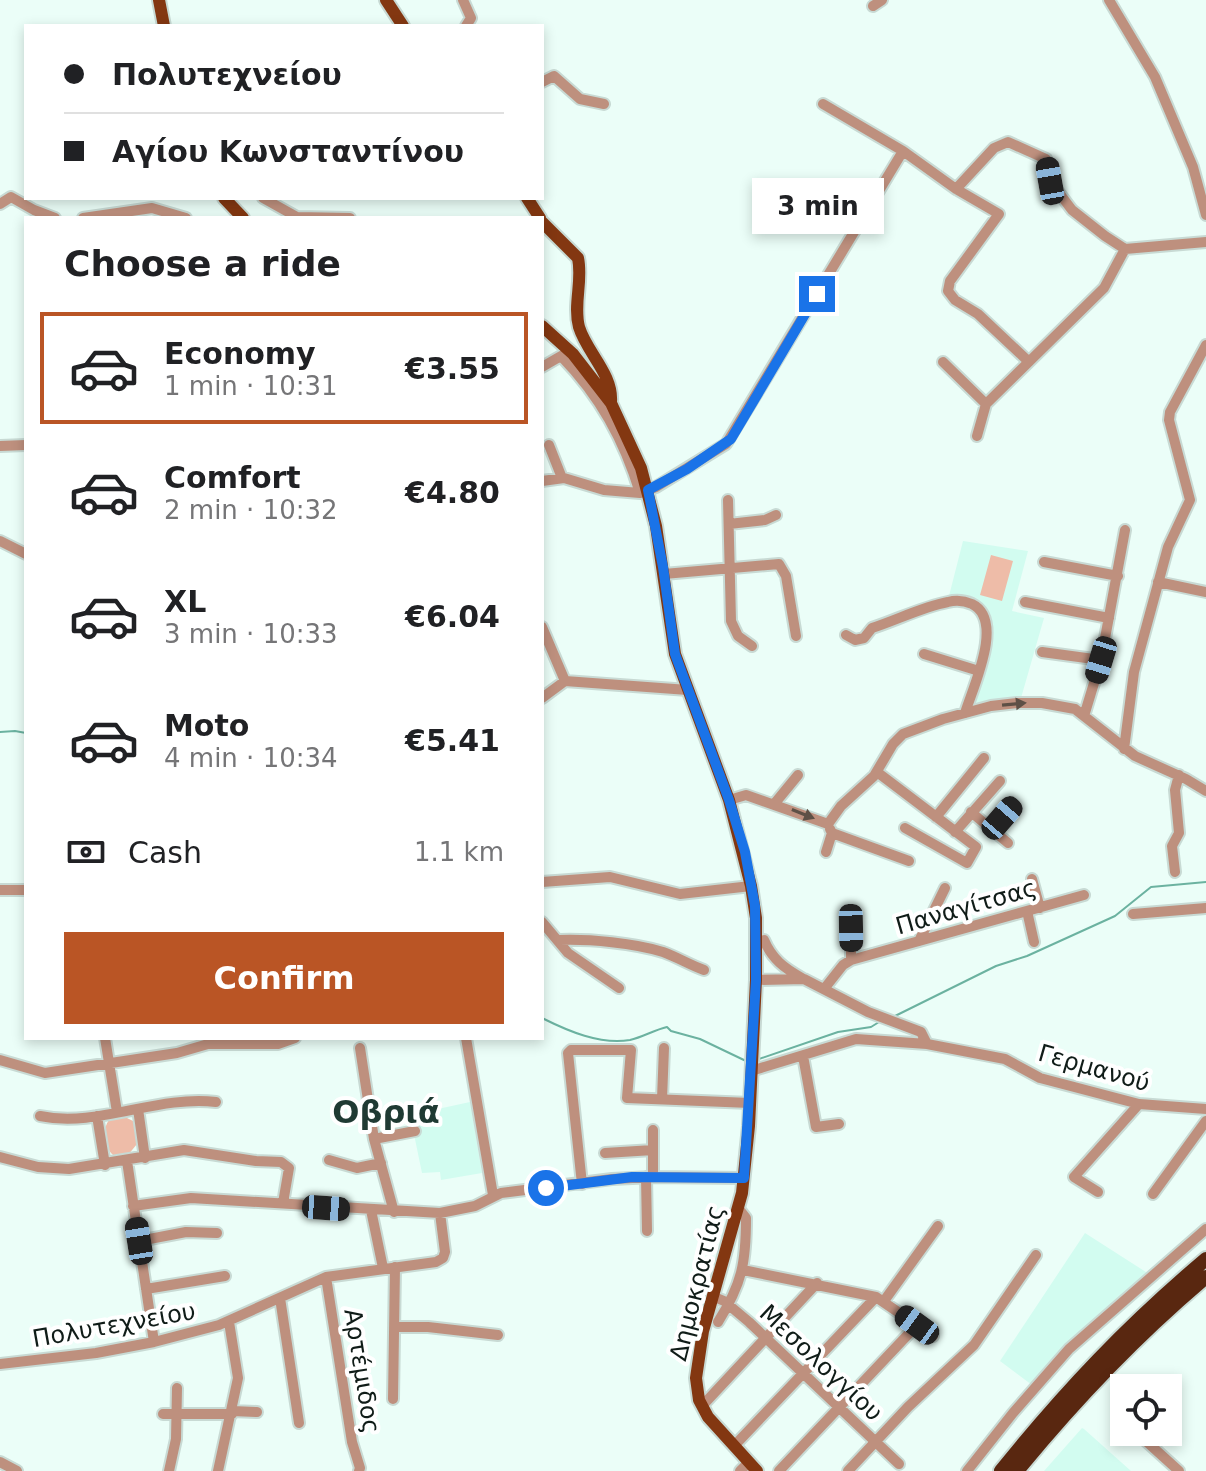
<!DOCTYPE html>
<html lang="en">
<head>
<meta charset="utf-8">
<style>
	body { margin:0; font-family:"DejaVu Sans",sans-serif; background:#f6f6f6; color:#202124; height:100vh; display:flex; flex-direction:column; font-size:30px; white-space:nowrap }
	* { box-sizing:border-box; margin:0 }
	p { font-size:26px; color:#757577 }
	.icon { flex:none; width:44px; height:44px; fill:none; stroke:currentColor; stroke-width:2; stroke-linecap:round; stroke-linejoin:round }
	.map { position:relative; flex:1; overflow:hidden }
	.details { position:absolute; left:24px; top:216px; width:520px; height:824px; display:flex; flex-direction:column; background:#fff; border-radius:0px; box-shadow:0 4px 12px #0003 }
	.details>* { flex:none }
	.top-card { position:absolute; left:24px; top:24px; width:520px; height:176px; border-radius:0px; box-shadow:0 4px 12px #0003; display:grid; align-content:center; height:176px; padding:0 40px; background:#fff }
	.buttons { position:absolute; left:1110px; top:1374px; display:grid; gap:16px }
	.buttons a { display:grid; place-items:center; width:72px; height:72px; border-radius:0px; background:#fff; box-shadow:0 4px 12px #0003; font-size:40px }
	.end { position:absolute; width:36px; height:36px; margin:-18px; border:10px solid #1a73e8; background:#fff; box-shadow:0 0 0 4px #fff }
	.from { border-radius:50% }
	.bubble { position:absolute; height:56px; border-radius:0px; background:#fff; box-shadow:0 4px 12px #0003; font-size:26px; font-weight:700; line-height:56px; text-align:center }
	.car { position:absolute; width:24px; height:48px; margin:-24px -12px; border-radius:10px; box-shadow:0 0 6px 2px #0007; background:linear-gradient(#222 24%,#8ab4d8 0 40%,#222 0 76%,#8ab4d8 0 86%,#222 0) }
	.top-card b { display:flex; align-items:center; gap:28px; height:76px; font-size:30px }
	.top-card b+b { border-top:2px solid #e0e0e0 }
	.top-card i { width:20px; height:20px; background:#202124 }
	ul { padding:0; list-style:none }
	li { display:flex; align-items:center; gap:24px; height:112px; margin:0 16px 12px; padding:0 24px; border:4px solid transparent; border-radius:0px }
	li div { flex:1 }
	li b { display:block; font-size:30px }
	li em { font-style:normal; font-weight:700 }
	li.selected { border-color:#ba5525 }
	li>.icon { width:72px; height:72px; stroke-width:1.5 }
	h2 { padding:0 40px; font-size:36px; line-height:96px }
	.pay { display:flex; align-items:center; gap:20px; height:88px; padding:0 40px; font-size:30px }
	.pay p { margin-inline-start:auto }
	.cta { display:flex; gap:16px; margin-top:auto; padding:16px 40px }
	.cta a { flex:1; height:92px; border-radius:0px; background:#ba5525; color:#fff; font-size:32px; font-weight:700; line-height:92px; text-align:center }
	.map>svg:first-child { display:block }
	.built { fill:#d2fcf0 }
	.green { fill:#eebca8 }
	.lines { fill:none; stroke-linecap:round; stroke-linejoin:round }
	.stream { stroke:#6bb2a0; stroke-width:2 }
	.minor-casing { stroke:#c8dad4; stroke-width:14 }
	.major-casing { stroke:#c8dad4; stroke-width:16 }
	.highway-casing { stroke:#c8dad4; stroke-width:18 }
	.minor { stroke:#be907e; stroke-width:10 }
	.major { stroke:#833711; stroke-width:12 }
	.highway { stroke:#592710; stroke-width:14 }
	.oneway { fill:#5e5046 }
	.route { stroke:#1a73e8; stroke-width:10 }
	.labels { text-anchor:middle; stroke-width:8; stroke-linejoin:round; paint-order:stroke }
	.street-label { font-size:24px; fill:#101c18; stroke:#fff }
	.district-label { font-size:32px; font-weight:bold; fill:#1f3a33; stroke:#fff }
</style>
</head>
<body>
<div class="map">
<svg width="1206" height="1471" viewBox="0 0 1206 1471">
	<rect width="100%" height="100%" fill="#ebfef8"/>
	<path class="built" d="M963 541 1028 551 1012 611 1044 618 1021 698 978 704 974 702 990 648 991 627 989 615 979 603 949 596Z
		M470 1102 482 1173 441 1180 440 1172 422 1173 410 1115Z
		M1085 1233 1149 1274 1072 1339 1057 1353 1032 1385 1000 1361Z
		M1082 1428 1084 1429 1131 1471H1044Z"/>
	<path class="green" d="M991 555 1013 561 1002 601 980 595Z
		M125 1117 135 1122 137 1144 128 1155 116 1157C104 1150 101 1131 109 1120Z"/>
	<g class="lines">
		<path class="stream" d="M0 732 15 731 26 733
			M893 1017 996 966 1027 956 1115 916 1151 887 1206 882
			M542 1018C568 1031 600 1045 630 1040 643 1037 654 1030 667 1027L671 1031 700 1039 746 1061
			M756 1060 838 1032 871 1027 879 1022"/>
		<g class="minor-casing">
			<path id="minor" d="M463 0 471 18 466 26
				M1109 0 1155 77 1193 167 1206 215
				M873 6 882 0
				M542 82 554 76 580 99 604 104
				M823 104 903 151 956 189 999 214 950 281 948 291 955 300 978 314 1028 361
				M956 189 994 148 1008 142 1046 159 1050 181 1072 210 1105 236 1125 249 1206 242
				M263 198 297 217 350 218
				M0 204 11 197 34 210 55 218
				M83 218 152 208 186 218
				M943 362 986 404
				M542 367 561 356C600 396 624 440 640 493
				M977 436 986 404 1104 288 1125 249
				M549 445 562 478
				M0 446 26 445
				M542 481 564 478 604 490 640 493 656 487 726 444 903 151
				M728 500 731 621 738 636 752 646
				M729 524 765 520 776 515
				M0 541 26 554
				M1044 562 1118 576
				M664 574 779 564 786 576 796 636
				M1158 582 1206 592
				M1025 602 1109 618
				M542 627 565 681
				M846 635 855 640 864 638 872 628C897 620 922 607 948 602 956 600 965 601 972 604 1005 620 973 687 965 713
				M1042 652 1101 660
				M924 654 979 671
				M542 698 565 681 688 690
				M1084 716 1101 660 1125 530
				M1124 749 1134 672 1168 547 1190 500 1169 420 1170 412 1206 345
				M877 772 976 847 967 863 905 828
				M729 800 746 795 828 824 841 806 874 776 893 744 903 734 943 719 991 706 1017 703H1042L1075 709 1135 756 1186 779 1206 791
				M775 803 798 775
				M971 812 1008 843
				M936 817 984 758
				M991 830 1013 805
				M955 832 1000 781
				M832 833 909 861
				M826 852 832 833 830 829
				M1175 872 1172 846 1179 833 1175 790 1179 775
				M1032 879 1040 908
				M542 882 610 877 680 894 751 886
				M0 890H26
				M1027 911 1034 942
				M1133 914 1206 908
				M542 922 568 953 619 988
				M851 928V960
				M560 940C590 939 634 943 663 952 677 957 690 965 704 970
				M764 940C772 959 784 968 802 978
				M919 941 945 888
				M756 980 804 979 868 1012 921 1032 927 1044 1005 1059 1040 1078 1139 1104 1206 1109
				M824 989 843 965 851 960 1084 895
				M105 1038 117 1112
				M466 1038 493 1195
				M360 1048 374 1139 394 1212
				M803 1056 816 1127 839 1124
				M0 1060 45 1073 177 1053 208 1044H278L295 1038
				M751 1071 856 1039 927 1044
				M662 1099 664 1048
				M138 1109 145 1158
				M40 1116C98 1128 156 1095 216 1102
				M97 1116 105 1165
				M374 1139 415 1131
				M605 1153 653 1150
				M0 1157 38 1167 69 1169 184 1150 256 1161 281 1162 289 1168 283 1203
				M329 1160 357 1168 381 1163
				M127 1161 154 1342
				M646 1177 647 1231
				M653 1177V1130
				M582 1184 568 1053 571 1050H631L627 1098 750 1103
				M1098 1192 1074 1177 1139 1104
				M1153 1194 1206 1121
				M133 1206 191 1198 440 1213 475 1206 501 1193 612 1179 653 1177 744 1178
				M371 1210 383 1268
				M139 1241 186 1232 217 1233
				M743 1270 876 1297 933 1336
				M326 1277 352 1442 360 1468 359 1471
				M146 1289 225 1276
				M712 1296 724 1301 749 1322 899 1464
				M280 1298 299 1423
				M884 1301 938 1226
				M718 1322C742 1284 746 1263 746 1218L739 1209
				M394 1327H428L498 1335
				M0 1364 96 1353 154 1342 219 1325 326 1277 436 1262 443 1258 445 1252 440 1213
				M393 1399 395 1267
				M702 1406 817 1283
				M232 1411 257 1412
				M163 1414H232
				M1136 1432 1179 1471
				M734 1446 876 1297
				M0 1462 17 1471
				M169 1471 176 1439 177 1388
				M218 1471 238 1378 229 1322
				M740 1471 749 1462
				M779 1471 917 1325
				M848 1471 908 1407 974 1345 1036 1255
				M967 1471 1013 1413 1069 1349 1206 1229"/>
		</g>
		<g class="major-casing">
			<path id="major" d="M159 0 164 26
				M386 0 403 26
				M224 198 243 218
				M527 198 540 218
				M542 222 578 258C583 281 573 304 579 327 587 353 613 374 611 402
				M542 326 573 354 611 403 641 468 656 526 675 654 729 800 751 886 756 918V980L749 1126 742 1193 703 1331 696 1378 699 1400 708 1417 757 1471"/>
		</g>
		<g class="highway-casing">
			<path id="highway" d="M1001 1471C1066 1390 1127 1326 1206 1259
				M1017 1471C1075 1400 1136 1336 1206 1277"/>
		</g>
		<use href="#minor" class="minor"/>
		<use href="#major" class="major"/>
		<use href="#highway" class="highway"/>
	</g>
	<defs><path id="oneway-solid" d="M-6-.8H1V-3.2L6.5 0L1 3.2V.8H-6Z" transform="scale(2)"/></defs>
	<g class="oneway">
		<use href="#oneway-solid" transform="translate(1014 704) rotate(-5)"/>
		<use href="#oneway-solid" transform="translate(803 814) rotate(22)"/>
	</g>
	<g class="lines">
		<path class="route" d="M546 1188 632 1177 744 1178 756 980 755 906 745 852 729 800 675 654 663 567 648 490 687 469 731 439 817 294"/>
	</g>
	<g class="labels">
		<g class="street-label">
			<text transform="translate(966 907) rotate(-16)" y="8">Παναγίτσας</text>
			<text transform="translate(1094 1068) rotate(16)" y="8">Γερμανού</text>
			<text transform="translate(697 1283) rotate(-76)" y="8">Δημοκρατίας</text>
			<text transform="translate(114 1325) rotate(-10)" y="8">Πολυτεχνείου</text>
			<text transform="translate(821 1363) rotate(43)" y="8">Μεσολογγίου</text>
			<text transform="translate(362 1371) rotate(81)" y="8">Αρτέμιδος</text>
		</g>
		<g class="district-label">
			<text x="386" y="1123">Οβριά</text>
		</g>
	</g>
</svg>
<div class="buttons">
<a><svg class="icon" aria-label="locate" viewBox="0 0 24 24"><circle cx="12" cy="12" r="6"/><path d="M12 2v4M12 18v4M2 12h4M18 12h4"/></svg></a>
</div>
<i class="end from" style="left:546px;top:1188px"></i>
<i class="end" style="left:817px;top:294px"></i>
<div class="bubble" style="left:752px;top:178px;width:132px">3 min</div>
<i class="car" style="left:1050px;top:181px;rotate:350deg"></i>
<i class="car" style="left:1101px;top:660px;rotate:197deg"></i>
<i class="car" style="left:1002px;top:818px;rotate:41deg"></i>
<i class="car" style="left:851px;top:928px;rotate:179deg"></i>
<i class="car" style="left:326px;top:1208px;rotate:94deg"></i>
<i class="car" style="left:139px;top:1241px;rotate:351deg"></i>
<i class="car" style="left:917px;top:1325px;rotate:306deg"></i>
<div class="top-card">
<b><i class="from"></i>Πολυτεχνείου</b>
<b><i></i>Αγίου Κωνσταντίνου</b>
</div>
<section class="details">
<h2>Choose a ride</h2>
<ul>
<li class="selected"><svg class="icon" aria-label="car" viewBox="0 0 24 24"><path d="M5 17H2v-5l4-1 3-4h7l3 4 3 1v5h-3M9 17h6M6 11h13"/><circle cx="7" cy="17" r="2"/><circle cx="17" cy="17" r="2"/></svg><div><b>Economy</b><p>1 min · 10:31</p></div><em>€3.55</em></li>
<li><svg class="icon" aria-label="car" viewBox="0 0 24 24"><path d="M5 17H2v-5l4-1 3-4h7l3 4 3 1v5h-3M9 17h6M6 11h13"/><circle cx="7" cy="17" r="2"/><circle cx="17" cy="17" r="2"/></svg><div><b>Comfort</b><p>2 min · 10:32</p></div><em>€4.80</em></li>
<li><svg class="icon" aria-label="car" viewBox="0 0 24 24"><path d="M5 17H2v-5l4-1 3-4h7l3 4 3 1v5h-3M9 17h6M6 11h13"/><circle cx="7" cy="17" r="2"/><circle cx="17" cy="17" r="2"/></svg><div><b>XL</b><p>3 min · 10:33</p></div><em>€6.04</em></li>
<li><svg class="icon" aria-label="car" viewBox="0 0 24 24"><path d="M5 17H2v-5l4-1 3-4h7l3 4 3 1v5h-3M9 17h6M6 11h13"/><circle cx="7" cy="17" r="2"/><circle cx="17" cy="17" r="2"/></svg><div><b>Moto</b><p>4 min · 10:34</p></div><em>€5.41</em></li>
</ul>
<div class="pay"><svg class="icon" aria-label="cash" viewBox="0 0 24 24"><path d="M3 7h18v10H3z"/><circle cx="12" cy="12" r="2"/></svg>Cash<p>1.1 km</p></div>
<div class="cta"><a>Confirm</a></div>
</section>
</div>
</body>
</html>
